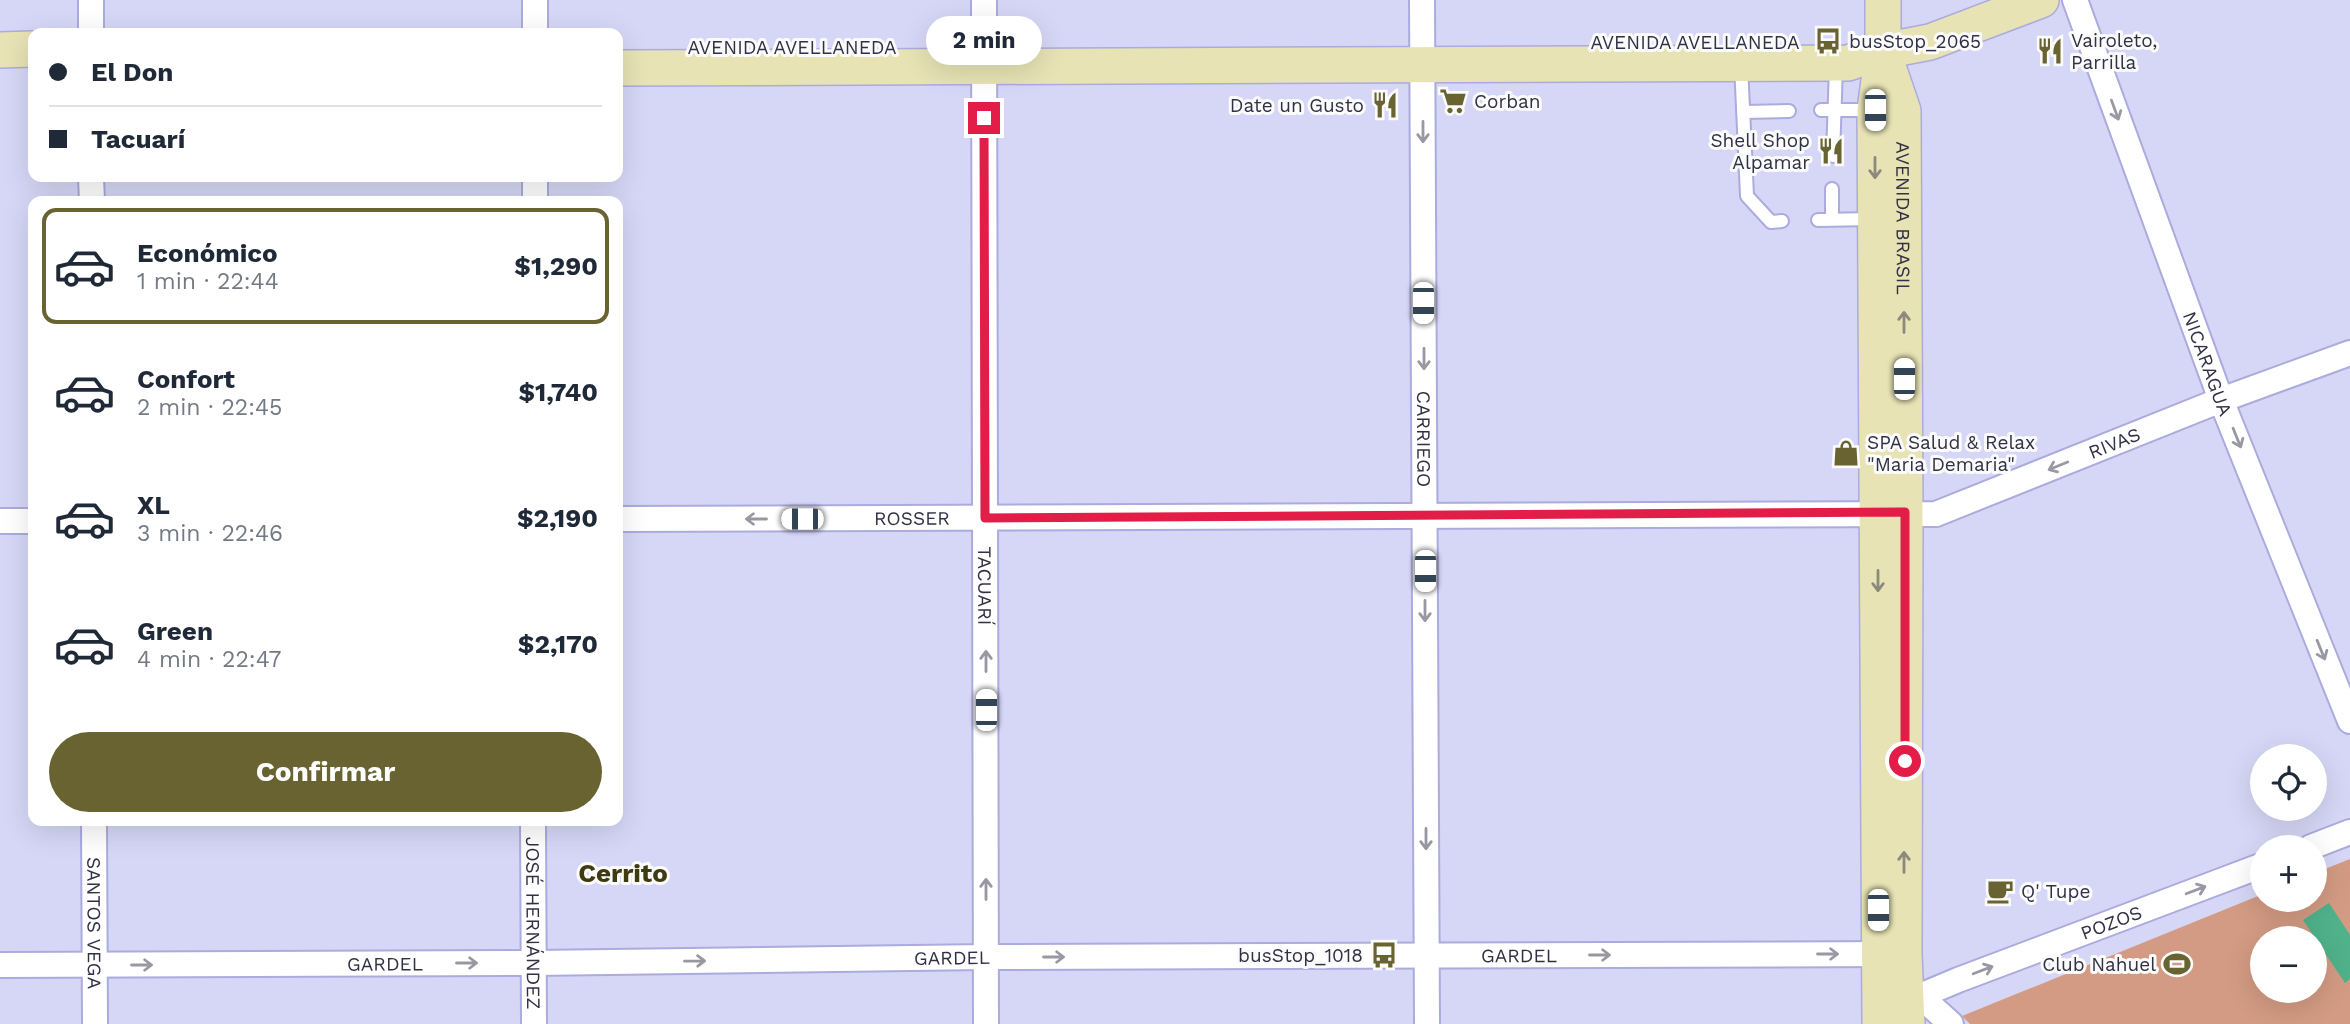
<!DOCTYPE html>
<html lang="es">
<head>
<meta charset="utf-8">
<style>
	body { margin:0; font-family:"Work Sans",sans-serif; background:#f6f6f7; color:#1f2937; height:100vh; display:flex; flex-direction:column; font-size:26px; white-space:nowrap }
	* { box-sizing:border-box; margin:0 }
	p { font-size:23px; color:#747a83 }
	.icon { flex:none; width:38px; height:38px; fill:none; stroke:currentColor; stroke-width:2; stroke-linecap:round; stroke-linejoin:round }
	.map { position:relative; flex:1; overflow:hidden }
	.side { position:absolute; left:28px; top:196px; width:595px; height:630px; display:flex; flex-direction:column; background:#fff; border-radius:14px; box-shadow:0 7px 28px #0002 }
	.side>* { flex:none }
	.guide { position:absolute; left:28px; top:28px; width:595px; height:154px; border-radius:14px; box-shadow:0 7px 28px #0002; display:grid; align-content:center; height:154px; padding:0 21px; background:#fff }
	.fabs { position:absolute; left:2250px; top:744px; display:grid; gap:14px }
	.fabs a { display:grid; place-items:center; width:77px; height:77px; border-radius:50%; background:#fff; box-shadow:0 7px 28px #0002; font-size:35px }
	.end { position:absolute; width:32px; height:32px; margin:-16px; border:9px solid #e11d48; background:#fff; box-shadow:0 0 0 4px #fff }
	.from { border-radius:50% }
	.bubble { position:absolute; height:49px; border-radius:24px; background:#fff; box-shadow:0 7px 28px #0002; font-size:23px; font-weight:700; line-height:49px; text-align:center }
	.car { position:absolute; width:21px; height:42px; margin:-21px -10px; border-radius:9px; box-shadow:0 0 5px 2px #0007; background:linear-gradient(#fff 24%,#345 0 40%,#fff 0 76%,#345 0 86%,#fff 0) }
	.guide b { display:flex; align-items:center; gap:24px; height:66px; font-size:26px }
	.guide b+b { border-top:2px solid #e0e1e3 }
	.guide i { width:18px; height:18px; background:#1f2937 }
	ul { padding:12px 0 0; list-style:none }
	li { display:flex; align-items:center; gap:21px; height:116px; margin:0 14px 10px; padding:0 7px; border:4px solid transparent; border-radius:14px }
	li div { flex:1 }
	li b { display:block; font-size:26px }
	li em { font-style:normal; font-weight:700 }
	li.active { border-color:#686330 }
	li>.icon { width:63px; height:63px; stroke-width:1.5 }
	.cta { display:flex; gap:14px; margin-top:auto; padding:14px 21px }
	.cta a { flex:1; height:80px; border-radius:42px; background:#686330; color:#fff; font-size:28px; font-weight:700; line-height:80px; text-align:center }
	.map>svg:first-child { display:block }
	.green { fill:#d39b83; fill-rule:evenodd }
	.water { fill:#4fb28a }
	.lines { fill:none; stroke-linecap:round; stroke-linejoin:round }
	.service-casing { stroke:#ababdd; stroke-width:16 }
	.minor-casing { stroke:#ababdd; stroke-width:28 }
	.secondary-casing { stroke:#ababdd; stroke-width:38 }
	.service { stroke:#fff; stroke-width:12 }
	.minor { stroke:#fff; stroke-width:24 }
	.secondary { stroke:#e7e3b5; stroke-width:35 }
	.oneway { stroke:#9898a2 }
	.oneway2 { stroke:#8c8a7d }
	.route { stroke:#e11d48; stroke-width:9 }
	.labels { text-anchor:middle; stroke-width:6; stroke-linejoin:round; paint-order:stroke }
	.poi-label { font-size:19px; fill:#313145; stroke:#fbfbfb; text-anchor:start }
	.street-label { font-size:19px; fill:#313145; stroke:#fbfbfb }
	.district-label { font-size:26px; font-weight:bold; fill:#3f3b11; stroke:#fbfbfb }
</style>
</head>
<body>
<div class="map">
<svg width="2350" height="1024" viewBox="0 0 2350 1024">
	<rect width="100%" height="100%" fill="#d6d7f6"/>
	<path class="green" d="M2350 859V1024H1970L1962 1016 2263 894V900H2315V873ZM2263 938H2315V990H2263Z"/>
	<path class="water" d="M2329 903 2350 935V979L2345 983 2303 920Z"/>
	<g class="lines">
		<g class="service-casing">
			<path id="service" d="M1741 64 1747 196 1771 222 1782 221
				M1821 110H1873
				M1743 112 1789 111
				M1833 156 1836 66
				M1832 219V189
				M1818 220 1874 219"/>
		</g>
		<g class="minor-casing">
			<g id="minor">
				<path d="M91 0V33"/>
				<path d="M535 0V33"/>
				<path id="s1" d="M984 0 986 1024"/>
				<path id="s2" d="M1422 0 1427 1024"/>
				<path id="s3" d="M2075 0 2221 400 2350 721"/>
				<path d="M91 177 92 201"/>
				<path d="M535 201V177"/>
				<path id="s4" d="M618 519 1936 514 2221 400 2350 353"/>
				<path d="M0 521H33"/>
				<path id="s5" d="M94 821 95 1024"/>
				<path id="s6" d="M533 821 534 1024"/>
				<path d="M2311 847 2350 832"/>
				<path id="s7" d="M0 965 533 963 986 957 1896 954"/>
				<path d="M1920 996 1951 1024"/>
				<path id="s8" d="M1891 997 1920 996 1958 980 2263 865"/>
			</g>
		</g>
		<g class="secondary-casing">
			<g id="secondary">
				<path d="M0 50 33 49"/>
				<path id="s9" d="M1885 58 1903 111 1905 512 1904 954 1907 1024"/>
				<path d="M618 68 1848 63 1883 51 1930 42 2041 0"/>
				<path d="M1880 1024 1875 110 1883 51V0"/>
			</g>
		</g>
		<use href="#service" class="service"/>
		<use href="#minor" class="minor"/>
		<use href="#secondary" class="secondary"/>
	</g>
	<defs><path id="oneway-shaft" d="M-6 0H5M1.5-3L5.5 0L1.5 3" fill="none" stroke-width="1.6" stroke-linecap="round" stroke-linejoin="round" transform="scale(1.75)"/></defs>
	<g class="oneway">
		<use href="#oneway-shaft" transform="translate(2115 110) rotate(70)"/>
		<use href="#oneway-shaft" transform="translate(1423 132) rotate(90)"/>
		<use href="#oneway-shaft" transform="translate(1424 359) rotate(90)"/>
		<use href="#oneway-shaft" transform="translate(2237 438) rotate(68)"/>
		<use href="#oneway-shaft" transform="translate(2058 466) rotate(158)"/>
		<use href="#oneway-shaft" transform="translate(756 519) rotate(180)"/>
		<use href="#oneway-shaft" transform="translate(1425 611) rotate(90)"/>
		<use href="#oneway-shaft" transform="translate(2321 650) rotate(68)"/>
		<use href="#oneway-shaft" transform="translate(986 661) rotate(-90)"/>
		<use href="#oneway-shaft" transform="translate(1426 839) rotate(90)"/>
		<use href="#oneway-shaft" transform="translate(986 889) rotate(-90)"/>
		<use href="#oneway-shaft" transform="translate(2196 890) rotate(-21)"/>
		<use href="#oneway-shaft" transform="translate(1828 954)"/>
		<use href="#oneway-shaft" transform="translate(1600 955)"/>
		<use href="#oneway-shaft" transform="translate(1054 957)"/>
		<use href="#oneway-shaft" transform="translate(695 961) rotate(-1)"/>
		<use href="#oneway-shaft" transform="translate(467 963)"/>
		<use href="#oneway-shaft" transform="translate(142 965)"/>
		<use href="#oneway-shaft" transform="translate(1983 970) rotate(-21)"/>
	</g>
	<g class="oneway2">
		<use href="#oneway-shaft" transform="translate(1875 168) rotate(90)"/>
		<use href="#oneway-shaft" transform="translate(1904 322) rotate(-90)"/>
		<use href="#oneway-shaft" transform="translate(1878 581) rotate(90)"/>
		<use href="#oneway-shaft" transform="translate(1904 862) rotate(-90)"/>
	</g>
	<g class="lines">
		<path class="route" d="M984 118 985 518 1905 512V761"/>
	</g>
	<defs>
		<g id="bus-bare" transform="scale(2.1)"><path d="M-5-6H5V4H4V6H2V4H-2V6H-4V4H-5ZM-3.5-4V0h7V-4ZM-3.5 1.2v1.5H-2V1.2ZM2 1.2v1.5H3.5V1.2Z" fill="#686330" stroke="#fbfbfb" stroke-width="2.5" paint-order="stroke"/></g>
		<g id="restaurant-bare" transform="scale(2.1)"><path d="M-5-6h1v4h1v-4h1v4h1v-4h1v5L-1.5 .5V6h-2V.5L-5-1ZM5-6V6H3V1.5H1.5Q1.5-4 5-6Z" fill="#686330" stroke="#fbfbfb" stroke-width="2.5" paint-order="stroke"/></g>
		<g id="supermarket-bare" transform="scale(2.1)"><path d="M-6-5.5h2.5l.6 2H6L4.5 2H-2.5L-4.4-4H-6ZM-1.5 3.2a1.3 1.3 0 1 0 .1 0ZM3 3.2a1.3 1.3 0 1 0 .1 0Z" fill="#686330" stroke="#fbfbfb" stroke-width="2.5" paint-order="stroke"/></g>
		<g id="shop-bare" transform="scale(2.1)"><path d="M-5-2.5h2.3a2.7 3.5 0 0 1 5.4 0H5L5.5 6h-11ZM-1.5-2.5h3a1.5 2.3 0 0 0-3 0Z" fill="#686330" stroke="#fbfbfb" stroke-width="2.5" paint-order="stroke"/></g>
		<g id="cafe-bare" transform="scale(2.1)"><path d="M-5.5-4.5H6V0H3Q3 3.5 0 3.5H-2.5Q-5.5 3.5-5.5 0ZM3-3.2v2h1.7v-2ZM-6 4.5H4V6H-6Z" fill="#686330" stroke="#fbfbfb" stroke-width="2.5" paint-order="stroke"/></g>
		<g id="stadium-bare" transform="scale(2.1)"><path d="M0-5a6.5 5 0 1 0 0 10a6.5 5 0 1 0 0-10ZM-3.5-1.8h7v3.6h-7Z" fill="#686330" stroke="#fbfbfb" stroke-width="2.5" paint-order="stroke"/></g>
	</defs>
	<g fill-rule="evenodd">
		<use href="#bus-bare" x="1828" y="41"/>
		<use href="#restaurant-bare" x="2050" y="51"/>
		<use href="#supermarket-bare" x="1453" y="101"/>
		<use href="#restaurant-bare" x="1385" y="105"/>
		<use href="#restaurant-bare" x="1831" y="151"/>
		<use href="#shop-bare" x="1846" y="453"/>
		<use href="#cafe-bare" x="2000" y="891"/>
		<use href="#bus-bare" x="1384" y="955"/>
		<use href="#stadium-bare" x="2177" y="964"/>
	</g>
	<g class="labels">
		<g class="poi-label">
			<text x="2071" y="47">Vairoleto,<tspan x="2071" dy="22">Parrilla</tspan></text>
			<text x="1849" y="48">busStop_2065</text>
			<text x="1474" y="108">Corban</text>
			<text x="1364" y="112" text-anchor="end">Date un Gusto</text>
			<text x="1810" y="147" text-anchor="end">Shell Shop<tspan x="1810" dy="22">Alpamar</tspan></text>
			<text x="1867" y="449">SPA Salud &amp; Relax<tspan x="1867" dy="22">"Maria Demaria"</tspan></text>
			<text x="2021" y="898">Q' Tupe</text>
			<text x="1363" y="962" text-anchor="end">busStop_1018</text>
			<text x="2156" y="971" text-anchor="end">Club Nahuel</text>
		</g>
		<g class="street-label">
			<text x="1695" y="49">AVENIDA AVELLANEDA</text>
			<text x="792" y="54">AVENIDA AVELLANEDA</text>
			<text dy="7" stroke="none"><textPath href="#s9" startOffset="163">AVENIDA BRASIL</textPath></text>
			<text dy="7" stroke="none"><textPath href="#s3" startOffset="387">NICARAGUA</textPath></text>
			<text dy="7" stroke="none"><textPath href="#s2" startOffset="439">CARRIEGO</textPath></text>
			<text dy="7" stroke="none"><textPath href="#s4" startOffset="1510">RIVAS</textPath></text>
			<text dy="7" stroke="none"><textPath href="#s4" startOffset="294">ROSSER</textPath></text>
			<text dy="7" stroke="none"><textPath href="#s1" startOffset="586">TACUARÍ</textPath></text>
			<text dy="7" stroke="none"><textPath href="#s5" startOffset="102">SANTOS VEGA</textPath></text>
			<text dy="7" stroke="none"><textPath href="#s6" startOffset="102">JOSÉ HERNÁNDEZ</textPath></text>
			<text dy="7" stroke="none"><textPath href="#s8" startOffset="234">POZOS</textPath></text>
			<text dy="7" stroke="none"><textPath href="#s7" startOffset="1519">GARDEL</textPath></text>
			<text dy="7" stroke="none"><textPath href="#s7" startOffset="952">GARDEL</textPath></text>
			<text dy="7" stroke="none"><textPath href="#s7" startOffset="385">GARDEL</textPath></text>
		</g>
		<g class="district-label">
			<text x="623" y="882">Cerrito</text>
		</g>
	</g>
</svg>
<div class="fabs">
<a><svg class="icon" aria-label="locate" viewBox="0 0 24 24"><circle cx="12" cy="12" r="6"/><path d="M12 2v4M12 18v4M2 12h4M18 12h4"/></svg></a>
<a>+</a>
<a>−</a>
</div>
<i class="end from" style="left:1905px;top:761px"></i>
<i class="end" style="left:984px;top:118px"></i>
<div class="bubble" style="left:926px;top:16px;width:116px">2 min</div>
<i class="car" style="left:1875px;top:110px;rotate:180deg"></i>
<i class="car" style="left:1423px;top:303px;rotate:180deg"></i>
<i class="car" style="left:1904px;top:379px;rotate:0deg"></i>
<i class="car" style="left:802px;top:519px;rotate:270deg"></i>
<i class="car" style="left:1425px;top:571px;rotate:180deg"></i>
<i class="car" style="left:986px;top:710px;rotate:0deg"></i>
<i class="car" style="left:1878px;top:910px;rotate:180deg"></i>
<div class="guide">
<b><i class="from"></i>El Don</b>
<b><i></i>Tacuarí</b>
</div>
<section class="side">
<ul>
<li class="active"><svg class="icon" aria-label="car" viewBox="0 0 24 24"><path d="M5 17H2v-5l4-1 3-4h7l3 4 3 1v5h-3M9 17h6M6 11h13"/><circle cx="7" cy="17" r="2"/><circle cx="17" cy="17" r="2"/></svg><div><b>Económico</b><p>1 min · 22:44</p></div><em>$1,290</em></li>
<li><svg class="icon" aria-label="car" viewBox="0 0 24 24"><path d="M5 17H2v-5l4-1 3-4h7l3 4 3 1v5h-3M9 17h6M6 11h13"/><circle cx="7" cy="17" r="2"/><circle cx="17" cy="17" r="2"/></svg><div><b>Confort</b><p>2 min · 22:45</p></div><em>$1,740</em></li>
<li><svg class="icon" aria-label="car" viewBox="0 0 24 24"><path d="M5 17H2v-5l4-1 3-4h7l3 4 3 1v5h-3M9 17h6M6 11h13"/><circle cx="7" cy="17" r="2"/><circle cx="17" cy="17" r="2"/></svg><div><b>XL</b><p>3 min · 22:46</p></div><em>$2,190</em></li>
<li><svg class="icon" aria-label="car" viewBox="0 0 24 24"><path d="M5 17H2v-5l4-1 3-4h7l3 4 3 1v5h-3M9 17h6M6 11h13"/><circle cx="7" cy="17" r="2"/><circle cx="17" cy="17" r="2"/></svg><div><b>Green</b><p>4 min · 22:47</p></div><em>$2,170</em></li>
</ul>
<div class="cta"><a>Confirmar</a></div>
</section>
</div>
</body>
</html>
